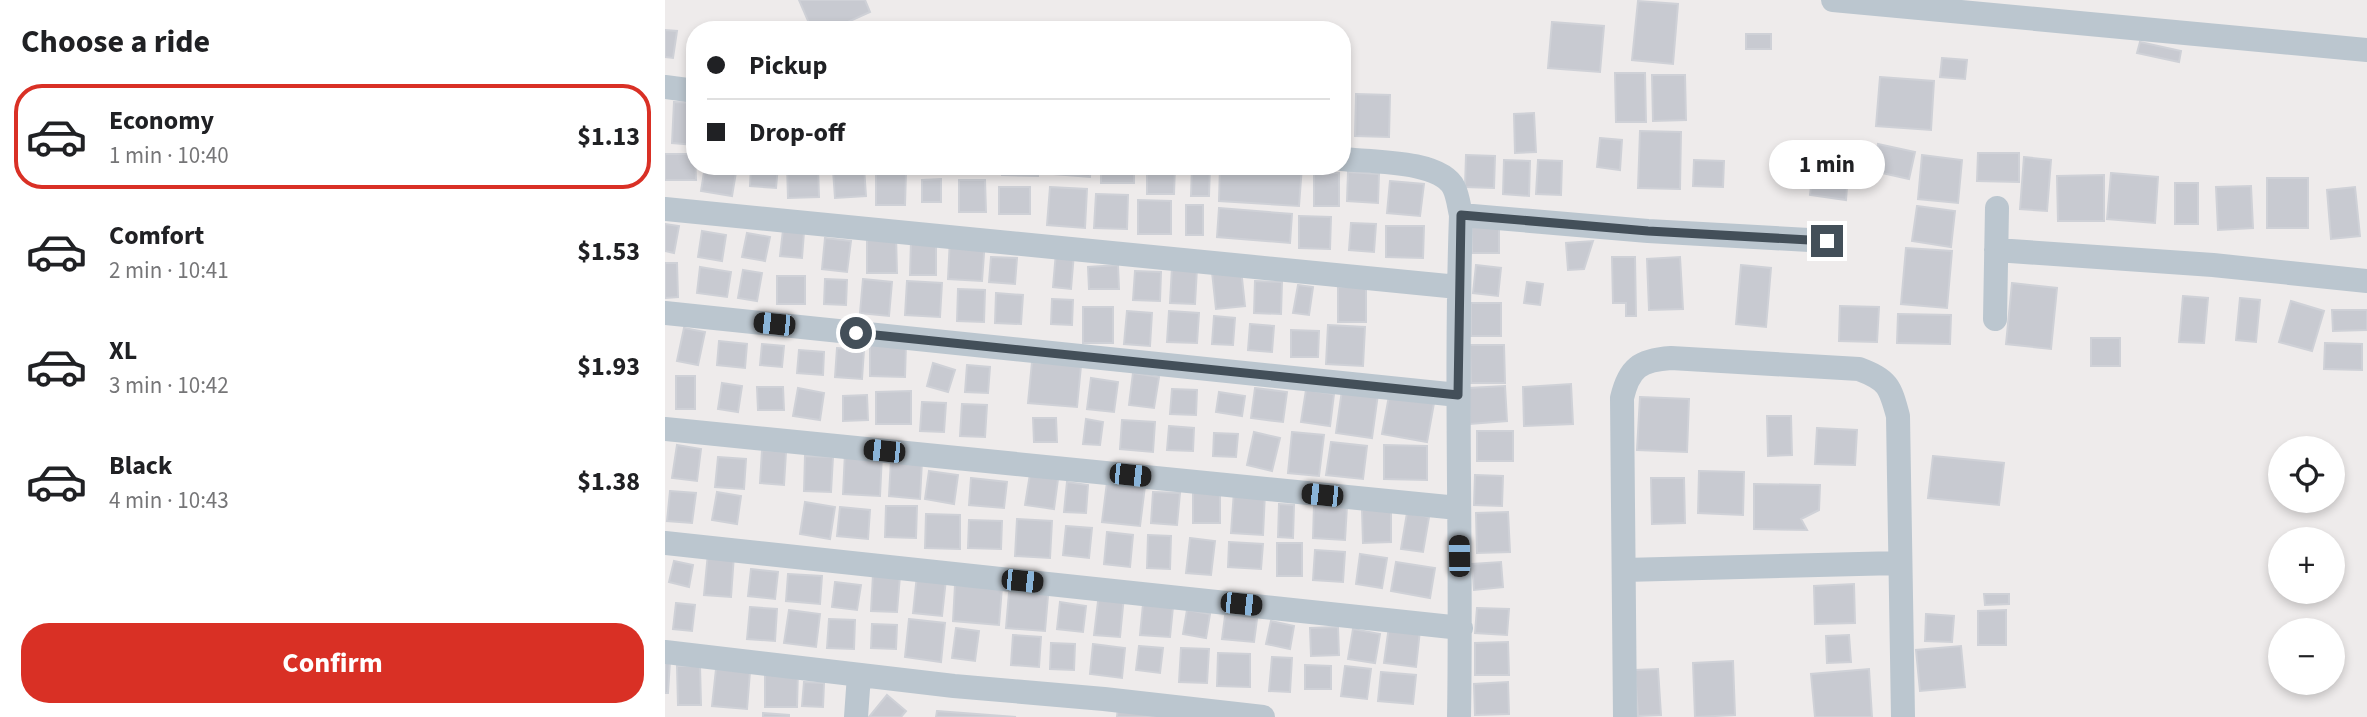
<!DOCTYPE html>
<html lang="en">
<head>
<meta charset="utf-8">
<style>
	body { margin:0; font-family:"Source Sans 3",sans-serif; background:#f6f6f6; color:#202124; height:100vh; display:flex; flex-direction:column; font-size:26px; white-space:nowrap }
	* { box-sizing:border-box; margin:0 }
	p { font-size:23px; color:#757577 }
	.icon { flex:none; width:38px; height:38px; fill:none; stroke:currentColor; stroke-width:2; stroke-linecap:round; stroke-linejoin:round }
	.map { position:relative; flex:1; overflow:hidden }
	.details { display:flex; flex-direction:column; background:#fff; width:665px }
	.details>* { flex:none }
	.top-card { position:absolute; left:21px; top:21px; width:665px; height:154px; border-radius:28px; box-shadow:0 4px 10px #0003; display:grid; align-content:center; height:154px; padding:0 21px; background:#fff }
	.buttons { position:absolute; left:1603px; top:436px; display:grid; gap:14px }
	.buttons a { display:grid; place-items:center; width:77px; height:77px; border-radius:50%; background:#fff; box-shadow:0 4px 10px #0003; font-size:35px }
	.end { position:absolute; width:32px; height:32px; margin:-16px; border:9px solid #434f59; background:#fff; box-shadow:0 0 0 4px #fff }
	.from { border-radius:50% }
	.bubble { position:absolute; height:49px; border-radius:24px; background:#fff; box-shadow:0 4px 10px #0003; font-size:23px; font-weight:700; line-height:49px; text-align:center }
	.car { position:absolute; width:21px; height:42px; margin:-21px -10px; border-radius:9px; box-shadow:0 0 5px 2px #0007; background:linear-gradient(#222 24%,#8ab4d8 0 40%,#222 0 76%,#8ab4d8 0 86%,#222 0) }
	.top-card b { display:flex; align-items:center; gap:24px; height:66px; font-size:26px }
	.top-card b+b { border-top:2px solid #e0e0e0 }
	.top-card i { width:18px; height:18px; background:#202124 }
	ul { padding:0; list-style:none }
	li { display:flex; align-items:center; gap:21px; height:105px; margin:0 14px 10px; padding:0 7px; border:4px solid transparent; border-radius:28px }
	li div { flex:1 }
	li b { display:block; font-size:26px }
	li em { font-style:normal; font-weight:700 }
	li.current { border-color:#d93025 }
	li>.icon { width:63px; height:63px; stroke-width:1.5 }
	h2 { padding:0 21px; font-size:32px; line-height:84px }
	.primary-button { display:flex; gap:14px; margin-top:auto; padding:14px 21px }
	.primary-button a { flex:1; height:80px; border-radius:28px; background:#d93025; color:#fff; font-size:28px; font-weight:700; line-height:80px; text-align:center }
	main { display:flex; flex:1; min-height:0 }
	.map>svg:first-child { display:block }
	.building { fill:#c8cad1; stroke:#cfd1d7; stroke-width:2 }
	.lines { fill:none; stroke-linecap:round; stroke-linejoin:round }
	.street { stroke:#bbc6cf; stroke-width:24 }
	.route { stroke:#434f59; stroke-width:9 }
</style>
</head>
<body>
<main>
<section class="details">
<h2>Choose a ride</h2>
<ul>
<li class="current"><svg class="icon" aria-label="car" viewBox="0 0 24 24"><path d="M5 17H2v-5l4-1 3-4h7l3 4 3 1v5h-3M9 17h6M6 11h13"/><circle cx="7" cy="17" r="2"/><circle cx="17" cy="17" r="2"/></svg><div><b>Economy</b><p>1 min · 10:40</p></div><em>$1.13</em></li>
<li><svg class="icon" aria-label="car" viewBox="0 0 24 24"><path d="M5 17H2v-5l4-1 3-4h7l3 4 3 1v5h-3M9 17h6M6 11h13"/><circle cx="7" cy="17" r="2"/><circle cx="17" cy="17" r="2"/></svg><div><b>Comfort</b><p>2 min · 10:41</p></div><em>$1.53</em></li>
<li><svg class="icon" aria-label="car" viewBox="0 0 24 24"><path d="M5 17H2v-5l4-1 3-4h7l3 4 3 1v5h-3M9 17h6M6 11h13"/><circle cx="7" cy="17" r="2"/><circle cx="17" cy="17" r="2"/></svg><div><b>XL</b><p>3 min · 10:42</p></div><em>$1.93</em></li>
<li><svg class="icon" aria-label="car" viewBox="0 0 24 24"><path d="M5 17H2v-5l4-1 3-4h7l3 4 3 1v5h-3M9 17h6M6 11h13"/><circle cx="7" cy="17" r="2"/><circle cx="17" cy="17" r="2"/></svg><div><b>Black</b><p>4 min · 10:43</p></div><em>$1.38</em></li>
</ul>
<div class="primary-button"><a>Confirm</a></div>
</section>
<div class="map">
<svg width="1702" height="717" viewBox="0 0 1702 717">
	<rect width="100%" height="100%" fill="#eeebeb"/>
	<path class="building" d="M134 0H200L205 12 165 30H147Z
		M973 1 1013 4 1008 64 967 60Z
		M887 22 939 26 935 72 883 68Z
		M0 30 12 31 8 58 0 57Z
		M1081 34H1106V49H1081Z
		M1475 42 1516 51 1514 62 1472 53Z
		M1277 58 1302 60 1300 79 1275 77Z
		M950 73H980L981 122H951Z
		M987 75H1020L1021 120 988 121Z
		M1215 77 1269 81 1266 130 1211 126Z
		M691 94 725 95 724 137 690 136Z
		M9 102 30 103V145L7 143Z
		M869 113 871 152 850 153 849 114Z
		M975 131 1016 132 1015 189 973 188Z
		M935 138 957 140 955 170 932 167Z
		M1213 144 1250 152 1244 179 1208 171Z
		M1313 153H1354V182L1312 181Z
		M0 154H30L31 180H0Z
		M801 155 830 156 829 188 800 187Z
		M1257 155 1297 160 1293 203 1253 199Z
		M1359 157 1386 160 1382 211 1355 209Z
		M839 160 865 161 864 196 838 194Z
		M873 160 897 161 896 195 871 194Z
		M1029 160 1059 161 1058 187 1028 186Z
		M40 166H72L67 196 36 191Z
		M86 166H113L111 188 85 186Z
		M122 166H153L154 197 123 198Z
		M295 166H322L321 173Z
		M337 166H373V176L337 175Z
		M389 166H426L425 177 389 174Z
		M436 166H469V183H436Z
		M482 166H510L509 194H482Z
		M527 166H545L544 196H526Z
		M555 166H637L634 206 554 201Z
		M199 167 201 196 170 198 168 170Z
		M1148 170 1183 174 1181 200 1145 195Z
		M211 171 241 172 240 205H211Z
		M683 172 714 174 713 203 682 201Z
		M649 173H674V206H649Z
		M1446 173 1493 177 1490 223 1442 219Z
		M1439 175V221H1393L1392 176Z
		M1602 178H1643V228H1602Z
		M276 179V202H257V180Z
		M294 180H320L321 212H294Z
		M725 181 759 184 755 216 722 213Z
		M1510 183H1533V224H1510Z
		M1586 186 1588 228 1553 230 1551 187Z
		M334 187H365V214H334Z
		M385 187 422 189 420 228 382 225Z
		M1690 187 1695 236 1666 239 1662 190Z
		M431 194 463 195 462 229 429 228Z
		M473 200 506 201V234H473Z
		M521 205H538V235H521Z
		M1252 206 1290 211 1286 247 1247 241Z
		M554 208 627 214 625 243 552 237Z
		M634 216 666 217 665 249 634 248Z
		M686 223 711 224 709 252 684 250Z
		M0 224 14 226 9 253 0 251Z
		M721 226H759L758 258 721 257Z
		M807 227H834V253H807Z
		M118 230 139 232 137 258 115 256Z
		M37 231 61 235 57 261 33 257Z
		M82 233 105 237 100 261 77 257Z
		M202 235H231L232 273H202Z
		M160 238 186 241 182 272 157 269Z
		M285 238 320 240 317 281 283 279Z
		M246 241H271V275H245Z
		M928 241 919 269 903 270 901 243Z
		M1241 248 1287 251 1282 308 1236 304Z
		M391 252 409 253 406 289 388 287Z
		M326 257 352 258 350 284 324 282Z
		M947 257H970L971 316H961V303H948Z
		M1015 257 1018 309 984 310 982 259Z
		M0 263H12L13 297 0 298Z
		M453 265 454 289H424L423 267Z
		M811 265 836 268 833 296 808 293Z
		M1076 265 1106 268 1101 327 1071 324Z
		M35 267 66 272 62 297 32 293Z
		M507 267 532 268 530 304 505 303Z
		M576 269 580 306 551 309 547 272Z
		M78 270 97 273 92 301 73 298Z
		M470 271 496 272 495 301 468 300Z
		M112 276H140V304H112Z
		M160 279 182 280 181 305 159 304Z
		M198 279 227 282 224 316 195 313Z
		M242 281 277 283 275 317 240 315Z
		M590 281 617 282 616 314 589 313Z
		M862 282 878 284 875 305 859 303Z
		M1347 283 1392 288 1386 349 1341 344Z
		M633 285 648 287 644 315 628 313Z
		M673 287H701V322H673Z
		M293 289 320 290 319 322 292 321Z
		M331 293 358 295 356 324 330 323Z
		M1518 296 1543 298 1539 343 1514 342Z
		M1575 298 1595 300 1591 342 1571 340Z
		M387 299 408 300 407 325 386 324Z
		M1626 301 1659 311 1647 351 1614 342Z
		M806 303H836V336H806Z
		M1175 306 1214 307 1212 342 1174 341Z
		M418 307H448V343H418Z
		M1667 310H1702V330L1668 331Z
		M462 311 487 313 485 346 459 344Z
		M504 311 534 313 532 343 502 342Z
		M1233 314 1286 315 1285 344 1232 343Z
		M549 316 570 318 568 345 547 344Z
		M585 324 609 326 607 352 583 350Z
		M663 325 700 327 698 366 661 364Z
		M19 328 40 332 33 365 12 361Z
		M626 330 654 331 653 357H626Z
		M1426 338H1455V366H1426Z
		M54 341 82 344 80 368 52 365Z
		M205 343H241L240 377 205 376Z
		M1660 343 1697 344V370L1659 369Z
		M97 344 119 346 117 367 95 365Z
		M805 345H839L840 383H806Z
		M172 348 199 350 197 379 170 377Z
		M134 350 159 352 158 375 132 373Z
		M367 362 416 366 412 407 363 403Z
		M268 363 290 370 283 392 262 386Z
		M302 365 325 367 323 393 300 392Z
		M468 373 494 377 489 408 464 405Z
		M11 376H30V409H11Z
		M426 378 453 382 449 412 422 409Z
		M57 383 77 386 73 412 53 409Z
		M906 384 908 424 859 426 858 387Z
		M840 386 842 421 805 424 804 388Z
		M92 387H118L119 410H93Z
		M133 388 159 393 155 420 128 416Z
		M590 388 622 392 618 422 586 418Z
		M507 389 532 390 531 415 505 414Z
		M641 390 669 394 665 426 636 422Z
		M677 390 713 394 707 438 671 433Z
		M246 391V424H211V392Z
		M554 392 580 396 577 416 551 412Z
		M202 395 203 420 178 421V396Z
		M724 396 769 403 762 442 717 434Z
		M975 397 1024 399 1022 452 972 450Z
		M257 402 281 403 279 432 255 431Z
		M297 404 322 405 320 437 295 436Z
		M1102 416H1126L1127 455 1103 456Z
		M368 418H391L392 442H369Z
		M421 419 438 422 435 445 418 444Z
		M457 420 490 422 488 452 455 449Z
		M504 426 529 428 528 451 502 450Z
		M1152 428 1192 430 1190 465 1150 464Z
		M812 431H848V461H812Z
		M589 432 615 438 607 471 582 465Z
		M627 432 659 435 654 476 623 473Z
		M549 433 573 434 571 457 548 456Z
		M666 442 702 446 698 479 661 475Z
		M12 445 36 449 32 481 7 478Z
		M719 445 762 446V480L719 479Z
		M97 450 121 452 119 485 95 483Z
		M180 452 217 454 215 496 178 494Z
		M140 456 168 457 166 492 139 491Z
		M1268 456 1339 463 1334 505 1263 498Z
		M53 457 81 459 79 489 50 487Z
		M226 459 257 461 255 499 224 496Z
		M264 471 293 475 289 504 260 499Z
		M1034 471 1079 472 1078 515 1033 513Z
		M365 474 393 479 389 509 360 505Z
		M810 475 838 476 837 506 809 505Z
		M306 478 342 482 339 508 304 505Z
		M986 478H1019L1020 523 987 524Z
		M402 482 423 485 421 513 399 512Z
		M442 482 480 486 475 526 437 522Z
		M1089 484 1155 485 1154 510 1136 519 1142 530 1089 529Z
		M5 491 31 493 27 523 2 521Z
		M569 491 600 493 598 535 566 533Z
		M52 492 76 496 72 524 47 520Z
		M488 492 515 493 512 525 486 523Z
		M528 492H555V523H528Z
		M140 502 170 507 165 539 135 534Z
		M614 504 629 505 628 538 613 537Z
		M649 505 682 506 680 540 648 538Z
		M221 506H252L251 538 220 537Z
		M175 507 205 510 203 539 172 536Z
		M697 510H726V542L698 543Z
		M843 512 845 552 812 553 811 513Z
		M742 513 764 517 758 552 736 549Z
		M261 514 295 515V549L260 548Z
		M352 519 387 521 385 558 350 556Z
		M304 520 337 521 336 549 303 548Z
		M401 526 427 528 424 558 398 555Z
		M442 532 468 535 465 567 439 564Z
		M483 535 506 536 505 569 482 568Z
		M525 538 550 541 546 575 521 573Z
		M564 542 598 544 596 569 563 567Z
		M612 543H637V576H612Z
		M650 550 680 552 678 582 648 580Z
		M43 553 69 555 66 597 39 595Z
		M695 554 722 558 717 588 691 584Z
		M9 561 28 565 24 587 4 582Z
		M731 562 770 568 765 598 726 591Z
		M836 562 838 587 809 590 807 564Z
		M86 569 113 572 110 599 83 596Z
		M123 574 157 576 155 604 121 601Z
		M208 574 235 576 232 612 206 611Z
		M252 575 281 579 277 616 248 613Z
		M345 581 384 584 380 631 341 628Z
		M170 582 196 585 192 610 167 607Z
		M1189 584 1190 623 1150 624 1149 586Z
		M290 585 337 587 334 625 288 621Z
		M434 593 459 596 455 637 429 635Z
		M1319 594H1344V604L1320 605Z
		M395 602 421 606 418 632 392 629Z
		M11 603 30 605 27 631 8 629Z
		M478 604 508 607 505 637 475 635Z
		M85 607 112 609 110 641 82 639Z
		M812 608 844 609 842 635 810 633Z
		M124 610 155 614 151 647 119 643Z
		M522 610 545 614 541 638 518 634Z
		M1341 610V645H1313V611Z
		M1261 614 1289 616 1287 642 1260 641Z
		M560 616 592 619 589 642 557 639Z
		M164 619 190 620 189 649 162 648Z
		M244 619 280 623 276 662 240 657Z
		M606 621 629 626 625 649 601 644Z
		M207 624 232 625 231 649 206 648Z
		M724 626 755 630 751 667 719 663Z
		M673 627 674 655 646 656 645 628Z
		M291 628 314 631 310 661 287 658Z
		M688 629 715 634 710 663 683 659Z
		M348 635 376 637 374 667 346 665Z
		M1184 635 1186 662 1162 663 1161 636Z
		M843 642 844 675H810V643Z
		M386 643 410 644 409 670 385 669Z
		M428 644 460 648 457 678 425 674Z
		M474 646 498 648 495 673 471 670Z
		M1296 646 1300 687 1255 691 1251 650Z
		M516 648 544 649 542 683 514 682Z
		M553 653 585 654V687L552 686Z
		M607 657 627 658 625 692 604 691Z
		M0 660 5 661 3 693H0Z
		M1068 661 1070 715 1030 717 1028 663Z
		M640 665 666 666V689H640Z
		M12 666H35L36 705H13Z
		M680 666 706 669 702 699 676 696Z
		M51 669 85 672 82 709 47 706Z
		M100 669 133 670 132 707H100Z
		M993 669 996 715 973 716 970 670Z
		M1204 669 1207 717H1150L1146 674Z
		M716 672 751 675 748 704 713 701Z
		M139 682 159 683 158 707 137 706Z
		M843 682 844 714 810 715 809 684Z
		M222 695 241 711 236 717H204Z
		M453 705 493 717H452Z
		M272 711 351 717H271Z
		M98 713 124 715V717H98Z"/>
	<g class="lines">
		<path class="street" d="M1168 0 1702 50
			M0 87 30 91
			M677 159C705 162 776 160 789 188 793 196 794 207 796 215 790 382 797 550 794 717
			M0 209 793 287
			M796 215 983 231 1162 241
			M1331 250 1548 265 1702 281
			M0 313 793 395
			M1330 319 1332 208
			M0 429 793 508
			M0 543 796 628
			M959 570 1234 563
			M0 652 289 686 439 699 598 717
			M191 717 194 675
			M960 717 957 398C964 368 975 360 1006 358L1194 369C1223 380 1225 386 1233 416L1238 717"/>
	</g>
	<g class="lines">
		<path class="route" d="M191 333 793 395 796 215 983 231 1162 241"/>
	</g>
</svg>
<div class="buttons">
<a><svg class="icon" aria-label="locate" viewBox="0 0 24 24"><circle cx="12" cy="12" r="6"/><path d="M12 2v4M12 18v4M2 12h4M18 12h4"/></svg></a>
<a>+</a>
<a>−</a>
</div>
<i class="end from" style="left:191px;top:333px"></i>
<i class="end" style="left:1162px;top:241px"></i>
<div class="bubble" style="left:1104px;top:140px;width:116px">1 min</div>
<i class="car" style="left:109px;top:324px;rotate:276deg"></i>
<i class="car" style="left:219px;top:451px;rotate:276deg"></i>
<i class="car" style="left:465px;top:475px;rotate:96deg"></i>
<i class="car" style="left:657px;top:495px;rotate:276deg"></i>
<i class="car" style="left:794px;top:556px;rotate:359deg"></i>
<i class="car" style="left:357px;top:581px;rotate:96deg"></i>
<i class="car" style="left:576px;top:604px;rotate:96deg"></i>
<div class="top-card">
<b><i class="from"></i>Pickup</b>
<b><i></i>Drop-off</b>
</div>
</div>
</main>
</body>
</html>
